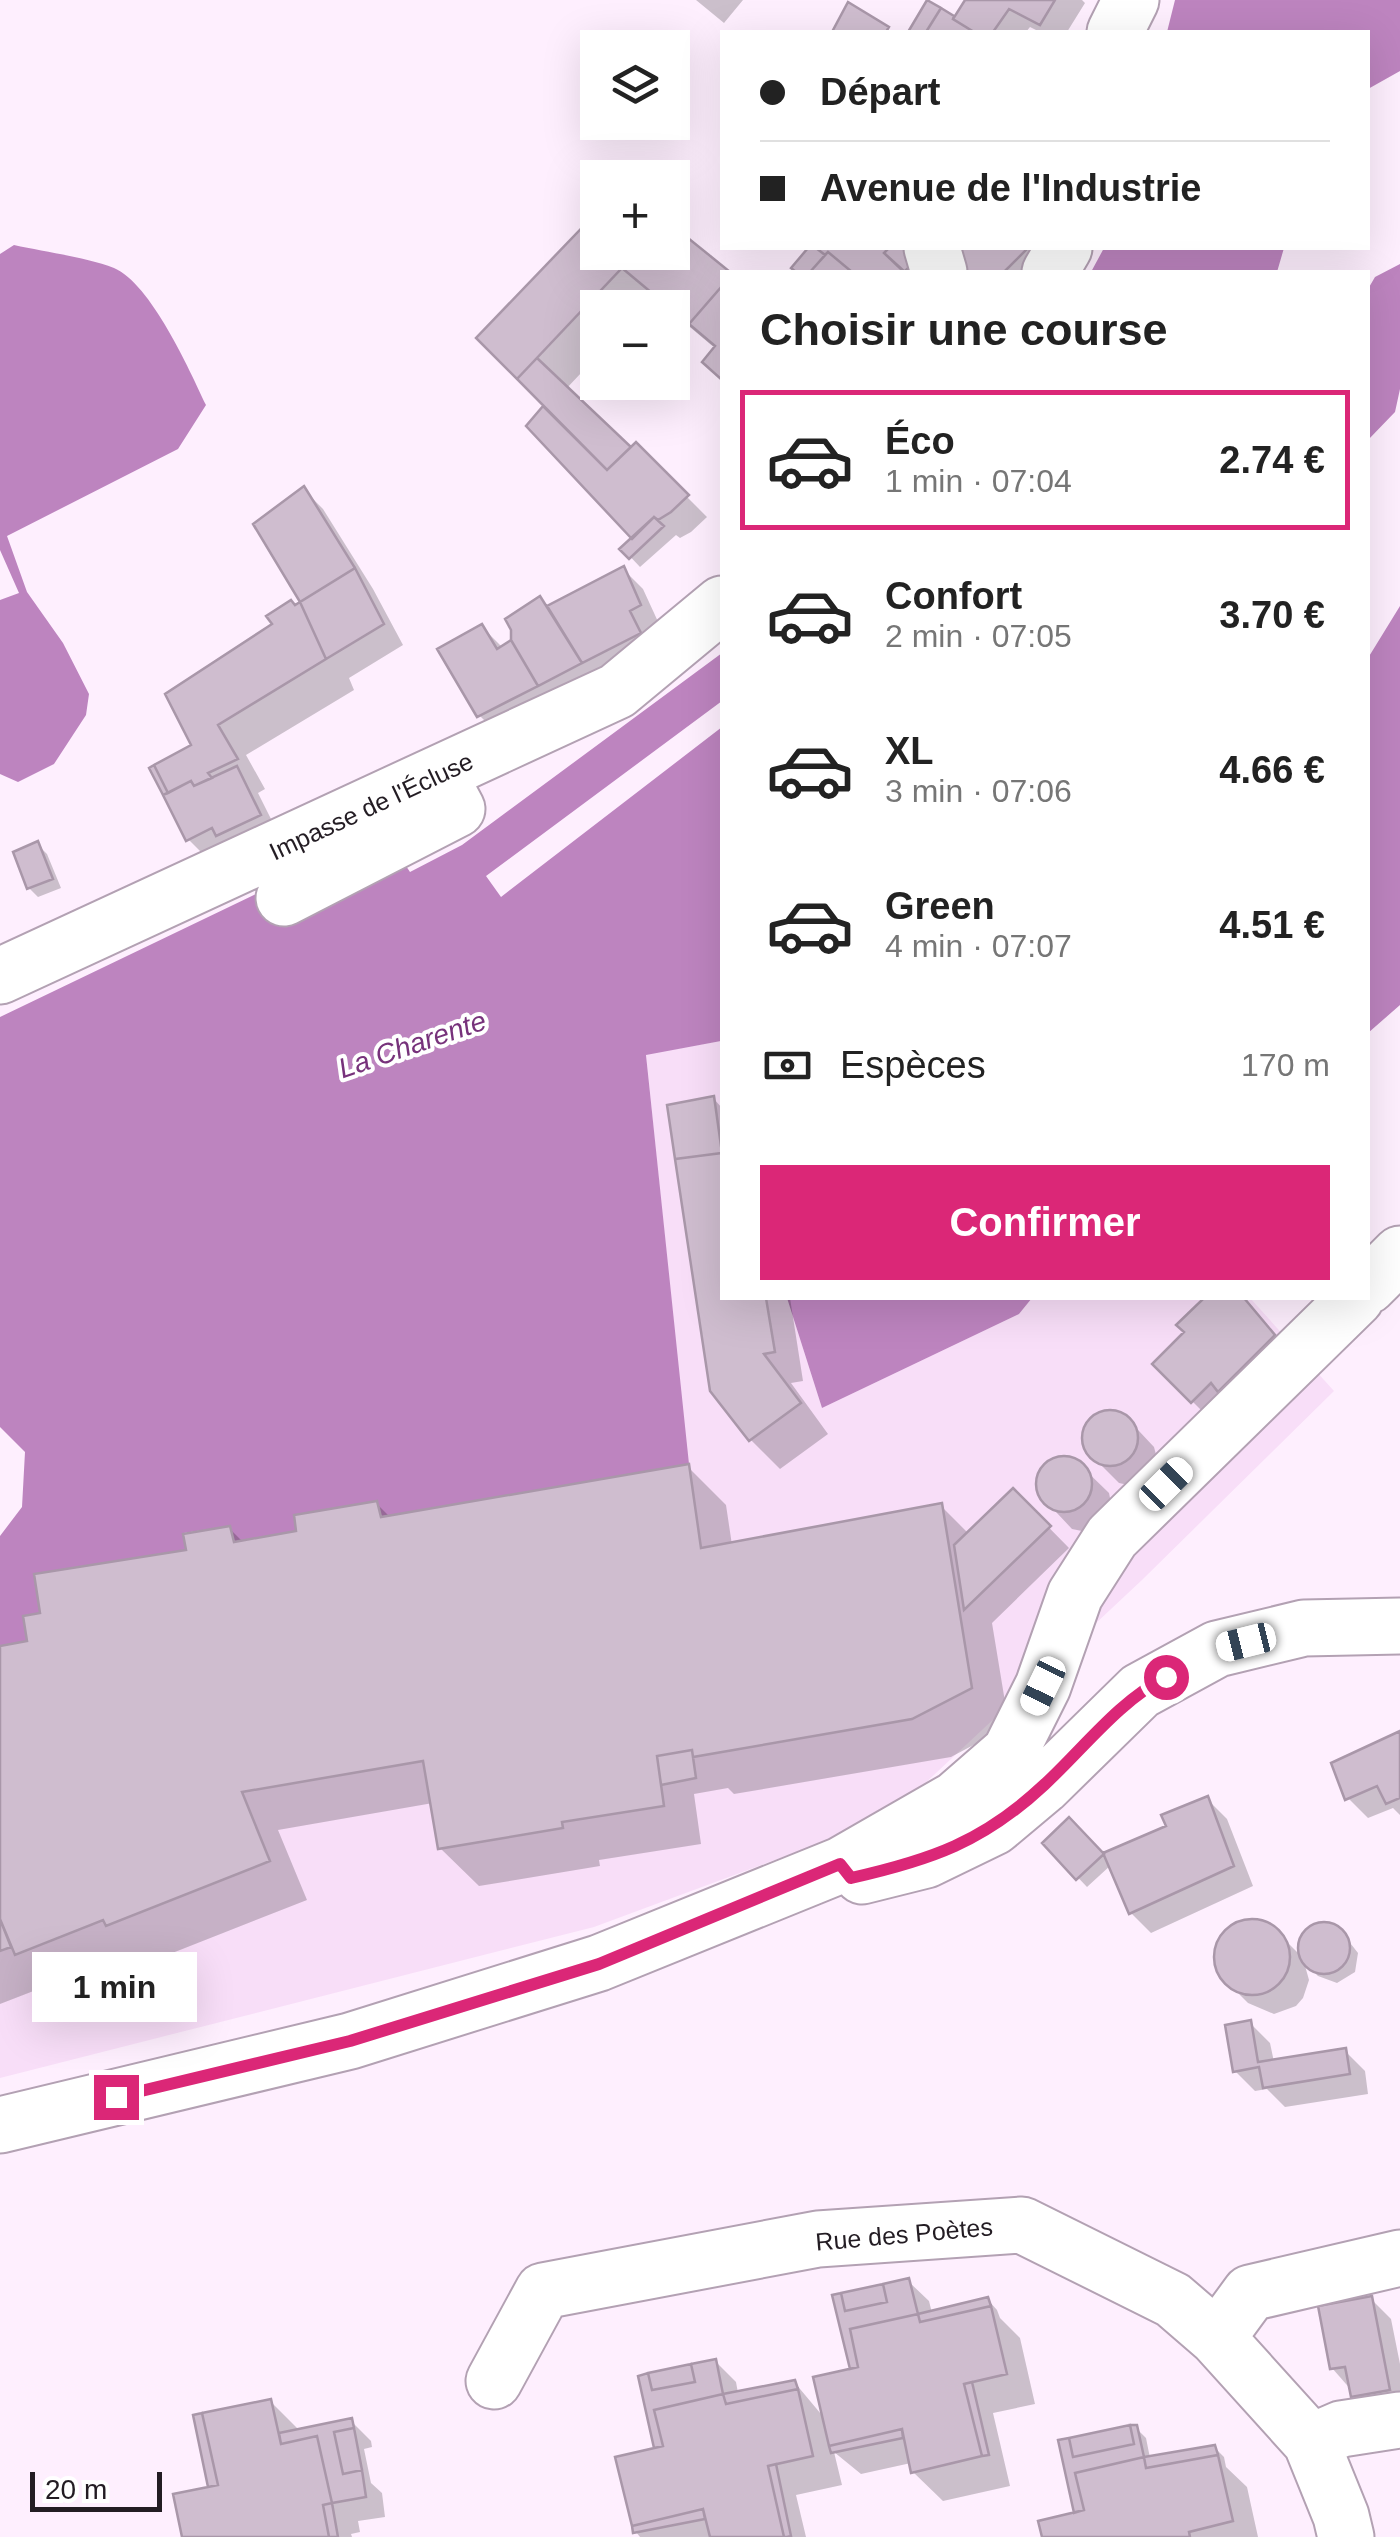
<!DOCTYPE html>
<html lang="fr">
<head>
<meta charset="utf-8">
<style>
	body { margin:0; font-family:Helvetica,sans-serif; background:#f6f6f6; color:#222; height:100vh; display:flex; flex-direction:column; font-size:38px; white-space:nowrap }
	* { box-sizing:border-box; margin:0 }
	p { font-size:32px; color:#767676 }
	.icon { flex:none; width:55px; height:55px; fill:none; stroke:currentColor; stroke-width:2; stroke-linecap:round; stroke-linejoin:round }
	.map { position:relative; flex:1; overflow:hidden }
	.drawer { position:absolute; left:720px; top:270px; width:650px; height:1030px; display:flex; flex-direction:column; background:#fff; border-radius:0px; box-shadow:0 10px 40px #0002 }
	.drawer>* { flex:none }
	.hud { position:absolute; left:720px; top:30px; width:650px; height:220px; border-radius:0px; box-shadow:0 10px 40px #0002; display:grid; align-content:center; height:220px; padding:0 40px; background:#fff }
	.buttons { position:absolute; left:580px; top:30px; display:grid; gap:20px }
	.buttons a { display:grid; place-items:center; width:110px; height:110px; border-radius:0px; background:#fff; box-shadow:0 10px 40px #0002; font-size:50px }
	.scale { position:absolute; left:30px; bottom:25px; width:132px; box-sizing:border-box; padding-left:10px; border:5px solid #231c23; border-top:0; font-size:28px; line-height:35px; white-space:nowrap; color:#231c23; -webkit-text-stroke:8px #fff; paint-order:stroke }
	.end { position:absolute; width:45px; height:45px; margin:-22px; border:12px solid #db2777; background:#fff; box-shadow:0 0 0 5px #fff }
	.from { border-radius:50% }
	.bubble { position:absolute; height:70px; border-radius:0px; background:#fff; box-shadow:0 10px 40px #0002; font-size:32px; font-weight:800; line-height:70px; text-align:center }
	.car { position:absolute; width:30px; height:60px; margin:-30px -15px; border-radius:12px; box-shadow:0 0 8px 2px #0007; background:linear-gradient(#fff 24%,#345 0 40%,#fff 0 76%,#345 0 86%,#fff 0) }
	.hud b { display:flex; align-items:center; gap:35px; height:95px; font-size:38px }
	.hud b+b { border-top:2px solid #e0e0e0 }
	.hud i { width:25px; height:25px; background:#222 }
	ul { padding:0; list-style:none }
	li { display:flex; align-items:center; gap:30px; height:140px; margin:0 20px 15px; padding:0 20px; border:5px solid transparent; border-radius:0px }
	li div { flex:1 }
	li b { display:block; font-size:38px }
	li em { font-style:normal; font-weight:800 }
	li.active { border-color:#db2777 }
	li>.icon { width:90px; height:90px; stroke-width:1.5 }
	h2 { padding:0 40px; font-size:45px; line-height:120px }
	.pay { display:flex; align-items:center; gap:25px; height:110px; padding:0 40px; font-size:38px }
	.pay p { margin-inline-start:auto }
	.button { display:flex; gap:20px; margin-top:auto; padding:20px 40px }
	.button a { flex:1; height:115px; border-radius:0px; background:#db2777; color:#fff; font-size:40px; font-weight:800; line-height:115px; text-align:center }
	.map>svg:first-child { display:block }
	.built { fill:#f8def8 }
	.water { fill:#bd84bf }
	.shadow { fill:#0003 }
	.building { fill:#cfbdcf; stroke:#a997a9; stroke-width:2.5 }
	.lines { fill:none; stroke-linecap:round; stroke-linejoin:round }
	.minor-casing { stroke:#b3a1b3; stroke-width:59 }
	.minor { stroke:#fff; stroke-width:55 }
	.route { stroke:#db2777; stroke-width:12 }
	.labels { text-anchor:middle; stroke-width:8; stroke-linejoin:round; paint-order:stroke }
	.street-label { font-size:25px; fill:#231c23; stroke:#fff }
	.water-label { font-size:28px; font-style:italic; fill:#77327b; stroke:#fff }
</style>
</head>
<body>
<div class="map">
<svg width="1400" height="2537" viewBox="0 0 1400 2537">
	<rect width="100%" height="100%" fill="#feeffe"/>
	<path class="built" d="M721 1041 722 1298H787L822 1408 1019 1314 1032 1298H1250L1334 1391 1142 1580 888 1818 594 1927 0 2078V1646L23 1616 40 1613 34 1574 186 1549 183 1534 230 1526 377 1501 382 1517 688 1464 646 1054Z"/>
	<path class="water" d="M1175 0H1400V71L1368 89V32H1167Z
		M14 245C45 252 86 257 114 268 151 284 189 369 206 405L178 449 7 536 27 592 63 643 89 694 86 715 54 764 18 782 0 774V600L19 593 0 550V254Z
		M1104 248H1284L1277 272H1091Z
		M1400 264V389L1395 412 1368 440V289L1375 277Z
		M1400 606V1005L1368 1033V658Z
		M722 653V701L486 876 501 897 722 727V1048L721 1041 646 1055 689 1464 381 1517 377 1501 295 1515 296 1531 234 1542 229 1526 184 1533 186 1550 34 1574 40 1613 27 1641 0 1646V1536L22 1507 25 1452 0 1427V1017L277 884 402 860 410 872 462 845Z
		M787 1298H1032L1019 1314 822 1408Z"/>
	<path class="shadow" d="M696 0H743L724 23Z
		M968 0H1082L1085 3 1067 32H1040L1030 27 1026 32H911L928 3 955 20Z
		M601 171 609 178H598V185L594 182Z
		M672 229 726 272H722V379L705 362 716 349 672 312V308H667L653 296 643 308H598V355L566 389 631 451 636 446 707 517 691 532 680 538 676 535 640 567 623 549 635 538 529 426 547 406 480 338 598 252H672Z
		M812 248H923L936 272H791Z
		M964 248H1037L1043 272H966L958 253Z
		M303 489 323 509 373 589 403 645 349 678 354 690 246 755 265 789 258 793 279 835 208 859 188 839 194 746 275 625 303 603Z
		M623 569 643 589 660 626 659 654 499 735 479 715 482 627 503 648 513 642 540 600 548 608Z
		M37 844 47 854 61 888 38 897 29 888Z
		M714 1099 722 1108V1298H790L803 1381 791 1383 828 1434 780 1469 751 1440 713 1390Z
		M1208 1298 1217 1303 1222 1298H1242L1294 1357 1212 1421 1155 1364 1187 1332 1180 1325Z
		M1108 1412 1123 1414 1154 1447 1158 1462 1133 1486 1119 1483 1086 1450 1083 1436 1094 1416Z
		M1061 1458 1076 1461 1109 1493 1112 1508 1087 1532 1072 1529 1041 1496 1037 1482 1048 1463Z
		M688 1467 726 1505 732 1545 941 1506 969 1534 1013 1491 1069 1548 992 1623 1009 1726 951 1757 734 1794 728 1788 694 1794 701 1844 599 1860 600 1866 479 1886 440 1848 433 1803 278 1830 307 1900 147 1963 141 1958 56 1992 49 1985 0 2004V1649L30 1643 43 1615 189 1552 229 1528 244 1543 299 1533 377 1504 391 1518Z
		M1400 1734V1815L1393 1808 1368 1818 1348 1798Z
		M1207 1799 1227 1819 1253 1886 1151 1933 1131 1913 1111 1865 1087 1887 1045 1843 1069 1821 1103 1856 1169 1827Z
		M1254 1922 1264 1924 1281 1936 1300 1955 1305 1934 1321 1925 1340 1930 1358 1953 1355 1972 1337 1983 1318 1976 1304 1962 1309 1980 1303 1998 1296 2006 1274 2014 1248 2003 1227 1982 1218 1967 1217 1957 1222 1939 1231 1928Z
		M1250 2023 1270 2043 1274 2062 1345 2051 1365 2071 1368 2094 1285 2107 1267 2089 1255 2091 1235 2071Z
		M908 2281 929 2301 932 2313 988 2300 997 2310 1000 2318 1020 2338 1035 2404 993 2413 1010 2486 943 2501 913 2472 911 2463 861 2474 834 2452 842 2485 796 2495 806 2537H640L636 2532 657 2450 641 2378 716 2362 736 2382 738 2393 795 2383 826 2420Z
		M1371 2299 1391 2319 1400 2364V2411L1374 2416 1332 2368Z
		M270 2401 300 2431 351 2421 371 2441 372 2447 364 2449 371 2483 382 2493 385 2517 358 2521 360 2532 351 2534 352 2537H184L211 2489 196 2417Z
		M1136 2428 1146 2438 1150 2458 1214 2447 1224 2457 1226 2467 1247 2487 1258 2537H1044L1077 2514Z"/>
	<path class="building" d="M927 0 941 8 926 32H908Z
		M965 0H1055L1040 25 1009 9 993 32H974L953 19Z
		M848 2 889 27 886 32H832Z
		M941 8 954 16 953 19 974 32H926Z
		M598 211V252H672V225L730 272H722V286L689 324 622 268 517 379 476 338Z
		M808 248H816L825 255 810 272H796L791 268Z
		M816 248H884L887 250 884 253 905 272H852L828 252 825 255Z
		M884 248H922L924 253 904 272 884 253 887 250Z
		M960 248H1028L1004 272H963Z
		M828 252 852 272H810Z
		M722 286V380L702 362 715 346 689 324Z
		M537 358 631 447 607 470 517 379Z
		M543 406 607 470 636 442 689 495 671 512 658 520 654 517 632 539 526 426Z
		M304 486 355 568 300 602 253 524Z
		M654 517 664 526 629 559 619 549Z
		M624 566 641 605 630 611 641 633 582 663 547 606Z
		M355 568 384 624 326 659 300 602Z
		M540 596 582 663 538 686 511 640V630L505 619Z
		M291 600 295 605 300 602 326 659 218 725 238 759 208 773 212 778 194 786 191 781 168 793 154 765 191 745 165 694 272 624 266 616Z
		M482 624 497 649 511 640 538 686 477 717 437 649Z
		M154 765 168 793 163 795 149 768Z
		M237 766 261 815 216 836 212 828 186 841 163 795 191 781 194 786Z
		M38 841 53 879 27 889 13 852Z
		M714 1096 722 1153 675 1159 667 1105Z
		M722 1153V1298H766L775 1352 764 1354 801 1403 749 1441 710 1391 675 1159Z
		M1204 1298H1244L1275 1335 1218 1392 1211 1383 1191 1403 1152 1364 1184 1332 1176 1325Z
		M1082 1438a28 28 0 1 1 56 0a28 28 0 1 1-56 0Z
		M1036 1484a28 28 0 1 1 56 0a28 28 0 1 1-56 0Z
		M689 1464 701 1548 942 1503 972 1688 912 1719 693 1757 692 1750 657 1756 664 1806 562 1822 563 1828 438 1849 423 1761 242 1792 270 1861 106 1926 103 1920 15 1955 0 1919V1646L27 1641 23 1616 40 1613 34 1574 186 1550 183 1534 230 1526 234 1542 296 1531 294 1515 377 1501 381 1517Z
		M1013 1488 1051 1526 964 1610 954 1545Z
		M1400 1731V1798L1386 1804 1377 1786 1345 1800 1331 1763Z
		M692 1750 696 1778 661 1785 657 1756Z
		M1208 1796 1234 1866 1129 1914 1103 1853 1166 1826 1161 1815Z
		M1069 1817 1104 1854 1076 1880 1042 1843Z
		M0 1919 11 1947 0 1951Z
		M1214 1957a38 38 0 1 1 76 0a38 38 0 1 1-76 0Z
		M1298 1948a26 26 0 1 1 52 0a26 26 0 1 1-52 0Z
		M1251 2020 1258 2062 1346 2048 1350 2074 1263 2088 1259 2067 1233 2072 1225 2025Z
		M909 2278 918 2314 850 2329 858 2367 850 2369 832 2295 841 2293 845 2311 887 2302 883 2284Z
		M883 2284 887 2302 845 2311 841 2293Z
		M1372 2296 1390 2390 1351 2397 1345 2367 1330 2369 1318 2306Z
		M988 2297 991 2306 920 2322 918 2314Z
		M991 2306 1007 2374 964 2384 982 2456 911 2473 902 2429 829 2446 813 2377 858 2367 850 2329 918 2314 920 2322Z
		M716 2359 723 2394 654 2410 663 2446 654 2448 638 2376 648 2373 652 2390 695 2382 691 2364Z
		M691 2364 695 2382 652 2390 648 2373Z
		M795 2380 798 2389 726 2404 723 2394Z
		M972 2382 989 2455 982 2456 964 2384Z
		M798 2389 813 2456 768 2466 784 2537H710L703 2509 632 2526 615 2457 663 2446 654 2410 723 2394 726 2404Z
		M271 2399 281 2444 317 2436 332 2503 323 2505 329 2537H182L173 2494 218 2485 202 2413Z
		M202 2413 218 2485 208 2487 193 2415Z
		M352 2418 354 2428 334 2432 343 2474 362 2470 366 2497 332 2503 317 2436 281 2444 279 2433Z
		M1130 2425 1134 2444 1073 2457 1069 2438Z
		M1130 2425H1137L1144 2457 1075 2473 1084 2510 1074 2513 1058 2440 1069 2438 1073 2457 1134 2444Z
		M354 2428 362 2470 343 2474 334 2432Z
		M902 2429 903 2438 831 2453 829 2446Z
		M1215 2445 1218 2455 1146 2468 1144 2457Z
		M1218 2455 1233 2521 1189 2532 1190 2537H1042L1038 2521 1084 2510 1075 2473 1144 2457 1146 2468Z
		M776 2464 791 2536 787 2537H784L768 2466Z
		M332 2503 338 2537H329L323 2505Z
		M703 2509 705 2519 633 2533 632 2526Z"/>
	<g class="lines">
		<g class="minor-casing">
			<path id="minor" d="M1115 32 1131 0
				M932 248 939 272
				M1050 272 1064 248
				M284 898 457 809 439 775
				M0 976 617 691 722 604
				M1368 1286 1400 1254
				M862 1876 926 1860 994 1827 1043 1786 1140 1691 1217 1649 1304 1628 1400 1626
				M0 2125 350 2041 599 1963 841 1865 956 1799 1010 1752 1043 1686 1075 1595 1112 1537 1356 1298
				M1217 2338 1250 2293 1400 2258
				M494 2381 543 2291 818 2239 1022 2225 1173 2300 1217 2338 1311 2442 1341 2516 1346 2537
				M1311 2442 1341 2429 1400 2420"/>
		</g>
		<use href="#minor" class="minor"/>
	</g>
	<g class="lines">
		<path class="route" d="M116 2097 350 2041 599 1964 840 1864 851 1878C931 1860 983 1842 1044 1785 1084 1748 1118 1702 1166 1677"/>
	</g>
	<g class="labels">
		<g class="street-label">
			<text transform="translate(371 806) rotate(-25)" y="9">Impasse de l'Écluse</text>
			<text transform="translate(904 2234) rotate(-5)" y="9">Rue des Poètes</text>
		</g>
		<g class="water-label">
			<text transform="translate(412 1044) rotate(-19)" y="10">La Charente</text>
		</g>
	</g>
</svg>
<div class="buttons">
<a><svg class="icon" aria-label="layers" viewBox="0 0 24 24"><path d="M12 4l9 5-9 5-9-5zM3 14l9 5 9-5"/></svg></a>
<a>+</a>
<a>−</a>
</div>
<div class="scale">20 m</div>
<i class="end from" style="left:1166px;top:1677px"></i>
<i class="end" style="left:116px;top:2097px"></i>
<div class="bubble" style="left:32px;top:1952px;width:165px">1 min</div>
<i class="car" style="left:1166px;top:1484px;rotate:45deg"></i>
<i class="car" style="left:1246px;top:1642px;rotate:256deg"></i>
<i class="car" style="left:1043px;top:1686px;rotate:206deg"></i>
<div class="hud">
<b><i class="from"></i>Départ</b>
<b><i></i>Avenue de l'Industrie</b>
</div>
<section class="drawer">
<h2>Choisir une course</h2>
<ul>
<li class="active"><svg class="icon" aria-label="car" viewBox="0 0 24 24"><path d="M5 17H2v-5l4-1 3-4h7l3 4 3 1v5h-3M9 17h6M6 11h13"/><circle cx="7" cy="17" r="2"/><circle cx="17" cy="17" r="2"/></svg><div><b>Éco</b><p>1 min · 07:04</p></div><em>2.74 €</em></li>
<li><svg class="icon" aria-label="car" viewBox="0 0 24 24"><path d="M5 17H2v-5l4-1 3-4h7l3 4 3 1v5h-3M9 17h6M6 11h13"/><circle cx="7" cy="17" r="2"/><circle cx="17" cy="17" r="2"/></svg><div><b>Confort</b><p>2 min · 07:05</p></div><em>3.70 €</em></li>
<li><svg class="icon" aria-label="car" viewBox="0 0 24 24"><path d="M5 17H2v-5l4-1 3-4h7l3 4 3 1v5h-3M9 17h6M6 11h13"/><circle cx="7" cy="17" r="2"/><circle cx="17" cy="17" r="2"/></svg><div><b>XL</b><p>3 min · 07:06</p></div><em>4.66 €</em></li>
<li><svg class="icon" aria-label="car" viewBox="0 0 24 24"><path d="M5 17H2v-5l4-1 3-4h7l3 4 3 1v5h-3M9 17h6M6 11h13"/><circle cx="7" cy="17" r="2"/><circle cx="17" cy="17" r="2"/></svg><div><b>Green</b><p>4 min · 07:07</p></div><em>4.51 €</em></li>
</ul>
<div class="pay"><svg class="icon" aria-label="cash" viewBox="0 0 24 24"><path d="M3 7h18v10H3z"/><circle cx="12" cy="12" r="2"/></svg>Espèces<p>170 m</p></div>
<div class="button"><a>Confirmer</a></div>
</section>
</div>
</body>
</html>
